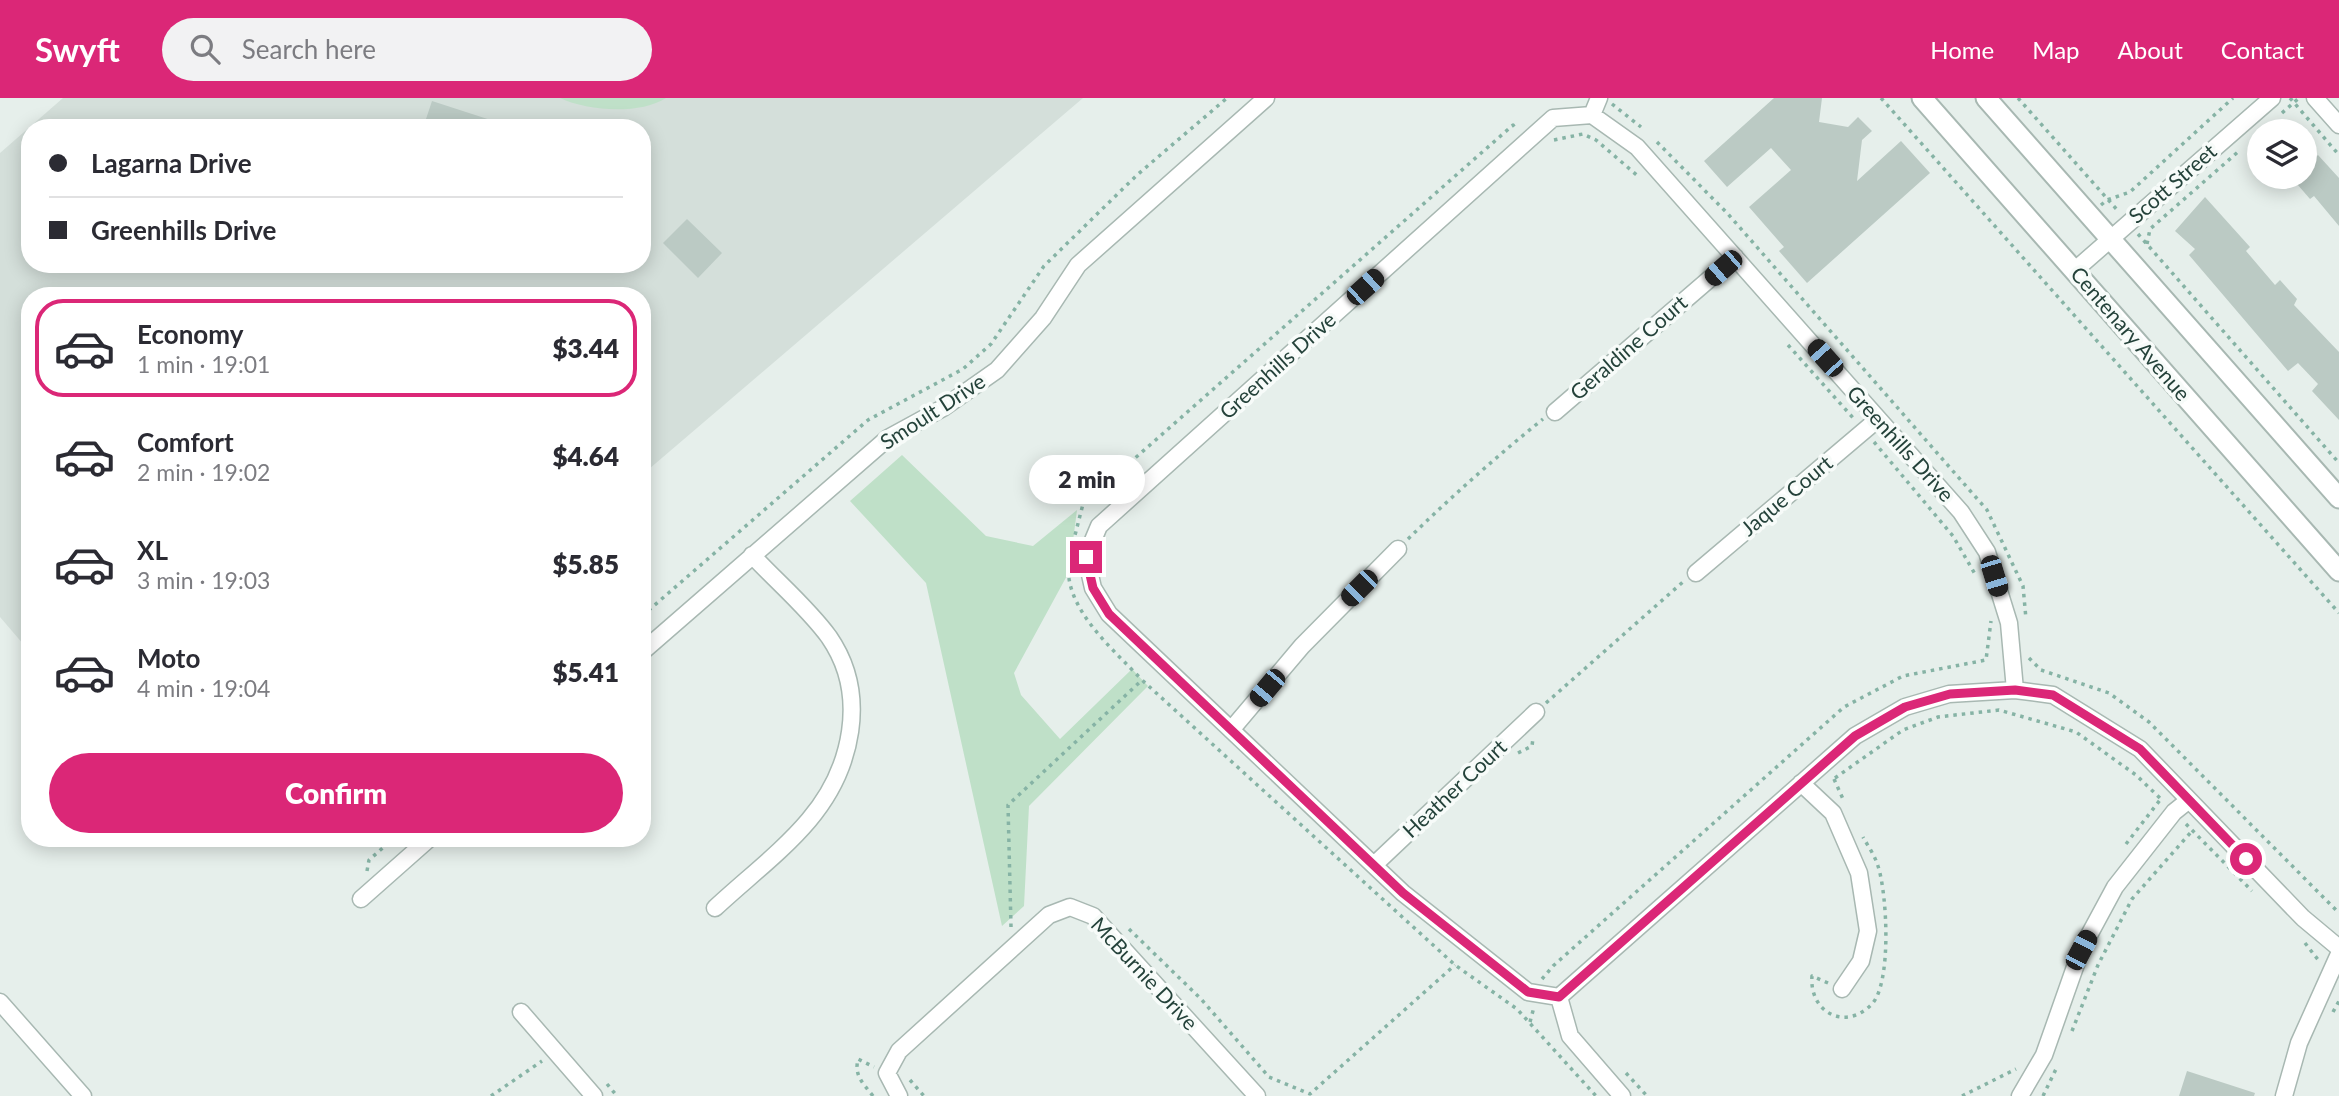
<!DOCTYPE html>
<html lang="en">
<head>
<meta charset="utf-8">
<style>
	body { margin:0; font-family:Lato,sans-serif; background:#f2f2f3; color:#2b2b33; height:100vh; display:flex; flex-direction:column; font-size:26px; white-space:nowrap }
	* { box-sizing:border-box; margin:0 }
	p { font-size:23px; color:#7c7c81 }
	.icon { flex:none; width:38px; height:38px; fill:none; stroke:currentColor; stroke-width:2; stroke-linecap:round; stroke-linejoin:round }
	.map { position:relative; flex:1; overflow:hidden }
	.details { position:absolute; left:21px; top:189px; width:630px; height:560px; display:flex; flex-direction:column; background:#fff; border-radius:28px; box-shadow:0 4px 18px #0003 }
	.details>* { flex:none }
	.guide { position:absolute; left:21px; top:21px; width:630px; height:154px; border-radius:28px; box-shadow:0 4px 18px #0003; display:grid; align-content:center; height:154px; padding:0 28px; background:#fff }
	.buttons { position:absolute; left:2247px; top:21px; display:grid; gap:14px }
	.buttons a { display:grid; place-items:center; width:70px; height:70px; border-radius:50%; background:#fff; box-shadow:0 4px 18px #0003; font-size:35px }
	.end { position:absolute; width:32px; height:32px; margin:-16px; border:9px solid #db2777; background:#fff; box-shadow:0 0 0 4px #fff }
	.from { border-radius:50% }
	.bubble { position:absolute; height:49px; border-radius:24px; background:#fff; box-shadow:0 4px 18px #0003; font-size:23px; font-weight:800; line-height:49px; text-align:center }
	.car { position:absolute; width:21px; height:42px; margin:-21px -10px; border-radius:9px; box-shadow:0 0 5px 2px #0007; background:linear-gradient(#222 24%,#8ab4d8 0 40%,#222 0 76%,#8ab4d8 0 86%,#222 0) }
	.guide b { display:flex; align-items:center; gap:24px; height:66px; font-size:26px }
	.guide b+b { border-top:2px solid #e1e1e2 }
	.guide i { width:18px; height:18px; background:#2b2b33 }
	ul { padding:12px 0 0; list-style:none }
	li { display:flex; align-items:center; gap:21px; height:98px; margin:0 14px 10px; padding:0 14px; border:4px solid transparent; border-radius:28px }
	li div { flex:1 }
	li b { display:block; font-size:26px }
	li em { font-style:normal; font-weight:800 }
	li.active { border-color:#db2777 }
	li>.icon { width:63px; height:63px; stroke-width:1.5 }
	.primary-button { display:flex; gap:14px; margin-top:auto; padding:14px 28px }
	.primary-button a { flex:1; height:80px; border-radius:42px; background:#db2777; color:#fff; font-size:28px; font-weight:800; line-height:80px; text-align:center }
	header { display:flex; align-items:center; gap:42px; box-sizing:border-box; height:98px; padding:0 35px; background:#db2777; color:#fff }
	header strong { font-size:33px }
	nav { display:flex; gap:38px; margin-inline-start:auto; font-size:24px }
	.search { width:490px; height:63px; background:#f2f2f3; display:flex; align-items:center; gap:18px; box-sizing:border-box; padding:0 24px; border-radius:38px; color:#7c7c81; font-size:26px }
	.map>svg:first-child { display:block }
	.built { fill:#d4dfda; fill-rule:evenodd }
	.green { fill:#bfe0c8 }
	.building { fill:#bbcac4 }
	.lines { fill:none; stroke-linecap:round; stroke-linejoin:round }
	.minor-casing { stroke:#a8b8b2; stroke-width:19 }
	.tertiary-casing { stroke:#a8b8b2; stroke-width:23 }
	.path { stroke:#86b3a5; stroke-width:3.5; stroke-dasharray:3.5 5; stroke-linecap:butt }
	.minor { stroke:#fff; stroke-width:16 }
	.tertiary { stroke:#fff; stroke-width:19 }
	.route { stroke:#db2777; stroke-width:9 }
	.labels { text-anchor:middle; stroke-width:7; stroke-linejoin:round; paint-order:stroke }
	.street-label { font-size:21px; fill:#24423a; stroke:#f7fbf9 }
</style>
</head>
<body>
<header>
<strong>Swyft</strong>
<div class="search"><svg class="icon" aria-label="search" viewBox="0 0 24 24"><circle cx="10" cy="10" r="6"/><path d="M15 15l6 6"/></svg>Search here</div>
<nav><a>Home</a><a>Map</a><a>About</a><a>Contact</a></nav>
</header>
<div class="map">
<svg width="2339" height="998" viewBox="0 0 2339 998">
	<rect width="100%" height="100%" fill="#e6efeb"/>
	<path class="built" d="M63 0H1083L642 377V198H30V554L0 519V55ZM30 30H642V166H30Z"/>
	<path class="green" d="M560 0H666C640 17 587 13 560 0Z
		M902 357 986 438 1033 448 1077 412 1069 474 1014 575 1021 597 1060 641 1132 571 1148 588 1029 708 1024 808 1002 828 926 485 850 403Z"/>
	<path class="building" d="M1774 0H1822L1819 24 1848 29 1858 19 1872 33 1862 42 1857 83 1901 43 1930 75 1807 185 1779 153 1784 149 1749 109 1791 72 1771 50 1727 89 1704 63Z
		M432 3 506 27 505 30H423Z
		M2318 57 2339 80V128L2314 98 2310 101 2291 79H2305V69Z
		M2205 99 2250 149 2246 153 2275 187 2280 182 2297 201 2294 207 2339 254V322L2312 293 2318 286 2298 265 2288 273 2189 157 2195 151 2175 133Z
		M687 121 722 155 698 180 663 145Z
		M2187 973 2255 995 2254 998H2179Z"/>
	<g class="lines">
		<g class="minor-casing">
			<path id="minor" d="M2315 0 2339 27
				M1592 17 1599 0
				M2074 173 2272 0
				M1555 314 1735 159
				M1696 475 1878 321
				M642 554 888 340 943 310 997 272 1043 220 1078 167 1266 0
				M1231 632 1302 548 1398 451
				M1801 685 1833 715 1859 775 1868 833 1861 863 1842 891
				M1374 767 1536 614
				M361 801 430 740
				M715 810C746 781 782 754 809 722 852 671 869 597 829 539 808 510 777 484 752 457
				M1559 899 1528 894 1403 795 1109 516 1093 490 1086 459 1099 428 1553 20 1592 17 1637 49 1961 414 1987 454 2009 525 2015 592
				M0 904 83 998
				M521 914 594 998
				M899 998 887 975 899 953 1049 817 1070 809 1093 818 1257 998
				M1622 998 1570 938 1559 899 1855 638 1905 609 1949 596 2015 592 2053 597 2140 651 2303 820 2339 850
				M2020 998 2044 957 2081 852 2115 789 2174 714 2189 702
				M2284 998 2299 945 2339 856"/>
		</g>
		<g class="tertiary-casing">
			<path id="tertiary" d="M1922 0 2339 473
				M1986 0 2339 400"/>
		</g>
		<path class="path" d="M1881 0 2339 515
			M2018 0 2119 114
			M2290 0 2339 57
			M1612 6 1641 29
			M2282 15 2299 0
			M1554 42 1583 36 1596 42 1639 79
			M1657 44 1728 116 1987 412 2023 488 2026 521
			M2101 107 2107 102 2130 94 2233 0
			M2138 136 2339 365
			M2147 146 2150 131 2239 53
			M1788 247 1855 322
			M1874 344 1953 438 1975 476
			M1408 441C1451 399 1496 359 1543 321
			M1073 445 1083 406 1513 27 1516 31
			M1069 463C1062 509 1113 551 1142 582
			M642 518 868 322 963 271 991 246 1044 168 1137 77 1227 0
			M2029 560 2041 572 2109 595 2149 624 2339 815
			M1546 605 1684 483
			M1518 655 1532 648 1533 640
			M1835 680 1903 632 1938 619 1999 612 2076 634 2136 677 2163 703
			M1834 681 1843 701
			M2186 726 2252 793
			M2126 746 2160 702
			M367 773 369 762 394 740
			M1011 829 1008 707 1142 582 1455 867 1517 911 1596 998
			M1129 831 1201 901 1269 979 1310 996 1455 867
			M2305 845 2319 863
			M1542 881 1553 868 1844 609 1903 578 1986 562 1991 523
			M1828 885 1812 878C1809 914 1845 934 1872 906 1892 884 1887 795 1878 768 1875 758 1868 748 1863 739
			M2333 914 2339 903
			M1530 924 1534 909
			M2072 933 2098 867 2132 801 2192 733
			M1626 975 1647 998
			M910 982 924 998
			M607 986 617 998
			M491 998 542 963
			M873 998C863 985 854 978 858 961L874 969
			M1962 998 2016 971
			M2043 998 2057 969"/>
		<use href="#minor" class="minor"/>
		<use href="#tertiary" class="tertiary"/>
	</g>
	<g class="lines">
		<path class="route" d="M1086 459 1093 490 1109 516 1403 795 1528 894 1559 899 1855 638 1905 609 1950 596 2015 592 2053 597 2140 651 2246 761"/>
	</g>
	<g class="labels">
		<g class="street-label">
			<text transform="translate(2173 86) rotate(-41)" y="7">Scott Street</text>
			<text transform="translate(2130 236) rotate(49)" y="7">Centenary Avenue</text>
			<text transform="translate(1629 250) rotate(-41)" y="7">Geraldine Court</text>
			<text transform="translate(1278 268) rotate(-42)" y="7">Greenhills Drive</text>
			<text transform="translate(933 314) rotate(-33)" y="7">Smoult Drive</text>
			<text transform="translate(1900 346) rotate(48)" y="7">Greenhills Drive</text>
			<text transform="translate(1787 398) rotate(-40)" y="7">Jaque Court</text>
			<text transform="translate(1455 691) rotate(-43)" y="7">Heather Court</text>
			<text transform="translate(1144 876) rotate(47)" y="7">McBurnie Drive</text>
		</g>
	</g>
</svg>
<div class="buttons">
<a><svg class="icon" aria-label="layers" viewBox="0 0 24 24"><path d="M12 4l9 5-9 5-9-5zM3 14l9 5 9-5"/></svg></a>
</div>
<i class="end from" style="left:2246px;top:761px"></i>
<i class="end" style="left:1086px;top:459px"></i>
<div class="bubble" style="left:1029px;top:357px;width:116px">2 min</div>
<i class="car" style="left:1723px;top:170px;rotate:229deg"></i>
<i class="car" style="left:1365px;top:189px;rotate:48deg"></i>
<i class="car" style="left:1825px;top:260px;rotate:318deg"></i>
<i class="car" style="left:1994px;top:478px;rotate:163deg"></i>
<i class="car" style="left:1359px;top:490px;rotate:225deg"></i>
<i class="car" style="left:1267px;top:590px;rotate:220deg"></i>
<i class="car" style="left:2081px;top:852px;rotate:28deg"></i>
<div class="guide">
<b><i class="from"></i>Lagarna Drive</b>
<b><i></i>Greenhills Drive</b>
</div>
<section class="details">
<ul>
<li class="active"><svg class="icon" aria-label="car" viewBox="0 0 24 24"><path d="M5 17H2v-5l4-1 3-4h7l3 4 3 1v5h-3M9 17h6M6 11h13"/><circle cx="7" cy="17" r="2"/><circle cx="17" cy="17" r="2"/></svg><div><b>Economy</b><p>1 min · 19:01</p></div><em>$3.44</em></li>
<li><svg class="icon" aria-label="car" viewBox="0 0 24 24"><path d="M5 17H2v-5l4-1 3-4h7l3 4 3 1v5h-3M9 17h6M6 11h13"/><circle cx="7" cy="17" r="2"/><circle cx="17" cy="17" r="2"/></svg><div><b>Comfort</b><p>2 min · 19:02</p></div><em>$4.64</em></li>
<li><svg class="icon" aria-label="car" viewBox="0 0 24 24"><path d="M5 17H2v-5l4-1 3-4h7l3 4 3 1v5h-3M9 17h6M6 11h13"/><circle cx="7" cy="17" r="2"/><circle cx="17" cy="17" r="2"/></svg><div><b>XL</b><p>3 min · 19:03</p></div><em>$5.85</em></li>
<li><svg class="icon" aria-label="car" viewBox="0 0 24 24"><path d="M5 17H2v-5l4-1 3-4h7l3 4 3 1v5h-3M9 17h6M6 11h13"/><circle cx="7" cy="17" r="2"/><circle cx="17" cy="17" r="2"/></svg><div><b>Moto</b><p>4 min · 19:04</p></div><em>$5.41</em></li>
</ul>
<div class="primary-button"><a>Confirm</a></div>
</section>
</div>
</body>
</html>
